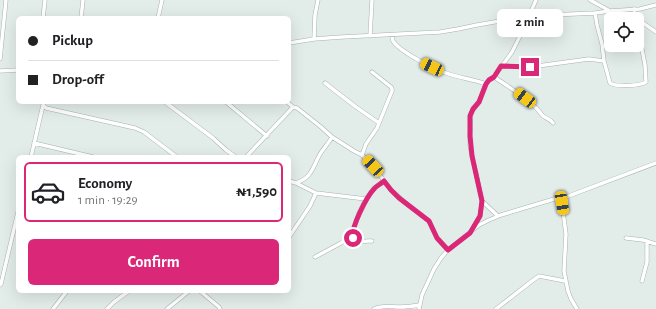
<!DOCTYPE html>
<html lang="en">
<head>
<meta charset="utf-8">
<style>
	body { margin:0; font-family:"Alegreya Sans",sans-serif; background:#f6f6f6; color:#202124; height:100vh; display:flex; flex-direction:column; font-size:15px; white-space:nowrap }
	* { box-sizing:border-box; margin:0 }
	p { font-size:13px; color:#757577 }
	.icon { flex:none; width:22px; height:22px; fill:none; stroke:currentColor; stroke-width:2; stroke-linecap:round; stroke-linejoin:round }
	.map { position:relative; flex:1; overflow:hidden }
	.panel { position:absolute; left:16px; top:155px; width:275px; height:138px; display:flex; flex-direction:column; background:#fff; border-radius:6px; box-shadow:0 4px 16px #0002 }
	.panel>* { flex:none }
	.top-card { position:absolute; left:16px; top:16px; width:275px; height:88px; border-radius:6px; box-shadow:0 4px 16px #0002; display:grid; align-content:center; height:88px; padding:0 12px; background:#fff }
	.tools { position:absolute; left:604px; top:12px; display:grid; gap:8px }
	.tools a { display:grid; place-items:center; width:40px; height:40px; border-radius:6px; background:#fff; box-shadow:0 4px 16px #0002; font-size:20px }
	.end { position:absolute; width:18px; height:18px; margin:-9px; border:5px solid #db2777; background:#fff; box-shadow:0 0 0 2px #fff }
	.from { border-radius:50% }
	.bubble { position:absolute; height:28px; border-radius:6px; background:#fff; box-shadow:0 4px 16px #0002; font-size:13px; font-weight:700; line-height:28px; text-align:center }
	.car { position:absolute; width:12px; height:24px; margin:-12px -6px; border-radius:5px; box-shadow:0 0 3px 1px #0007; background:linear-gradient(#f5c518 24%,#345 0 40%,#f5c518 0 76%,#345 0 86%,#f5c518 0) }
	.top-card b { display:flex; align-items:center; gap:14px; height:38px; font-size:15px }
	.top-card b+b { border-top:1px solid #e0e0e0 }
	.top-card i { width:10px; height:10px; background:#202124 }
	ul { padding:7px 0 0; list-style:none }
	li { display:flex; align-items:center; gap:12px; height:60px; margin:0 8px 6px; padding:0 4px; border:2px solid transparent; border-radius:6px }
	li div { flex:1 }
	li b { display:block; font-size:15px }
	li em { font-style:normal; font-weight:700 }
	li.current { border-color:#db2777 }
	li>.icon { width:36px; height:36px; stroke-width:1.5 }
	.primary-button { display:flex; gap:8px; margin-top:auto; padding:8px 12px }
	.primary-button a { flex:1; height:46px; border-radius:6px; background:#db2777; color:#fff; font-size:16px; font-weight:700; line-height:46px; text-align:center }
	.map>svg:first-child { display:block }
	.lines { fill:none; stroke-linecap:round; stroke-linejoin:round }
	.minor-casing { stroke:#a5b4b1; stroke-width:4.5 }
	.minor { stroke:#fff; stroke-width:3.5 }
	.route { stroke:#db2777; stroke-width:5 }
</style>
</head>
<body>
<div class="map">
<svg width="656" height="309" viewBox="0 0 656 309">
	<rect width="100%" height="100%" fill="#e2ece9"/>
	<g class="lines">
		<g class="minor-casing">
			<path id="minor" d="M590 0 610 11
				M634 9 636 18 656 32
				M595 13 597 25 602 44 604 61 610 83C616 87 640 86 646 82L645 65 637 23
				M43 18 45 0
				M81 18 83 0
				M158 18 162 0
				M392 35C392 37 392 39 393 41 400 52 434 69 446 73 459 78 473 79 486 84
				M370 36 372 0
				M314 39 315 15 318 0
				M289 43 314 39 342 37 440 32 458 29 477 25 529 16 595 13 610 11 640 9 656 5
				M0 59 6 0
				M501 66 530 67 589 59 604 61
				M0 71 18 70
				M494 77C508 86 522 95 534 106 538 109 540 113 543 116 546 118 550 119 553 123
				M325 83 356 107 379 123
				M44 102 43 105 46 108 135 128 144 132 177 157
				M165 102 213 138 226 150 236 157
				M226 102 267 136
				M287 102 293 107 297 108 321 127 332 137 354 151 362 155 373 166 391 190 407 204 424 217 429 221 437 238 448 250
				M34 143 93 157
				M362 155 366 144 377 128 392 91V89L391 87 372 72
				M31 157 43 105
				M246 157 293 107
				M289 181 296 183C312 177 312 169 319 156 322 150 328 144 332 137
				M296 183 316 193 366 199
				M561 197 566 234 564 271 568 291 571 299 577 309
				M482 201 498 216
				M472 230 480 216 482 201 470 146V136L471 113 479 102 486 84 489 80 494 77 512 52 522 32 536 0
				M352 235C355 243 365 241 372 241
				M289 237 310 206 316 193
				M626 238 643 240 656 244
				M315 257 341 243 352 235 359 213 366 199 374 188 384 181
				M642 281 647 262V241
				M0 285 1 284 18 212
				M200 291 219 307 220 309
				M53 309 67 291
				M107 309 114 302 129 291
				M167 309 189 291
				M374 309C382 305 391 307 400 307 407 307 414 306 420 305
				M419 309 422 295 434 269 441 258 448 250 479 225 489 220 501 215 561 197H566L656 163
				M496 309 532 281 539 276 565 281"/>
		</g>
		<use href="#minor" class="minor"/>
	</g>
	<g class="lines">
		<path class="route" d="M353 238C350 229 367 196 374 189 376 186 381 184 384 181L391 190 399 198 429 221 437 238 448 250 470 233 480 216 482 201 472 156 470 136V116L473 109 479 102 486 84 489 80 494 77 501 66 530 67"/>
	</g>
</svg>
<div class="tools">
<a><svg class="icon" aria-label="locate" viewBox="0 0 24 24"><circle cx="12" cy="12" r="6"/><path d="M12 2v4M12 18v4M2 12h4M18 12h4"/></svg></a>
</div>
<i class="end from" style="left:353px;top:238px"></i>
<i class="end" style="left:530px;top:67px"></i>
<div class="bubble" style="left:497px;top:9px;width:66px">2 min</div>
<i class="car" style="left:432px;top:67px;rotate:295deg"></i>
<i class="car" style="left:525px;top:98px;rotate:307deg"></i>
<i class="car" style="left:373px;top:166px;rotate:317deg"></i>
<i class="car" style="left:562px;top:203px;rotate:171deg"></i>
<div class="top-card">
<b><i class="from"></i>Pickup</b>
<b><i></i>Drop-off</b>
</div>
<section class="panel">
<ul>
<li class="current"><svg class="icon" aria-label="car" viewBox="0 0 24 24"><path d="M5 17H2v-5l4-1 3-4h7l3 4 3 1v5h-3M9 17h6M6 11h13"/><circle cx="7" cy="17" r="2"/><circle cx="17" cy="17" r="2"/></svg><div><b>Economy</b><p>1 min · 19:29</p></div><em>₦1,590</em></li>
</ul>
<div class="primary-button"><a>Confirm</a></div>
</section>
</div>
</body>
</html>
